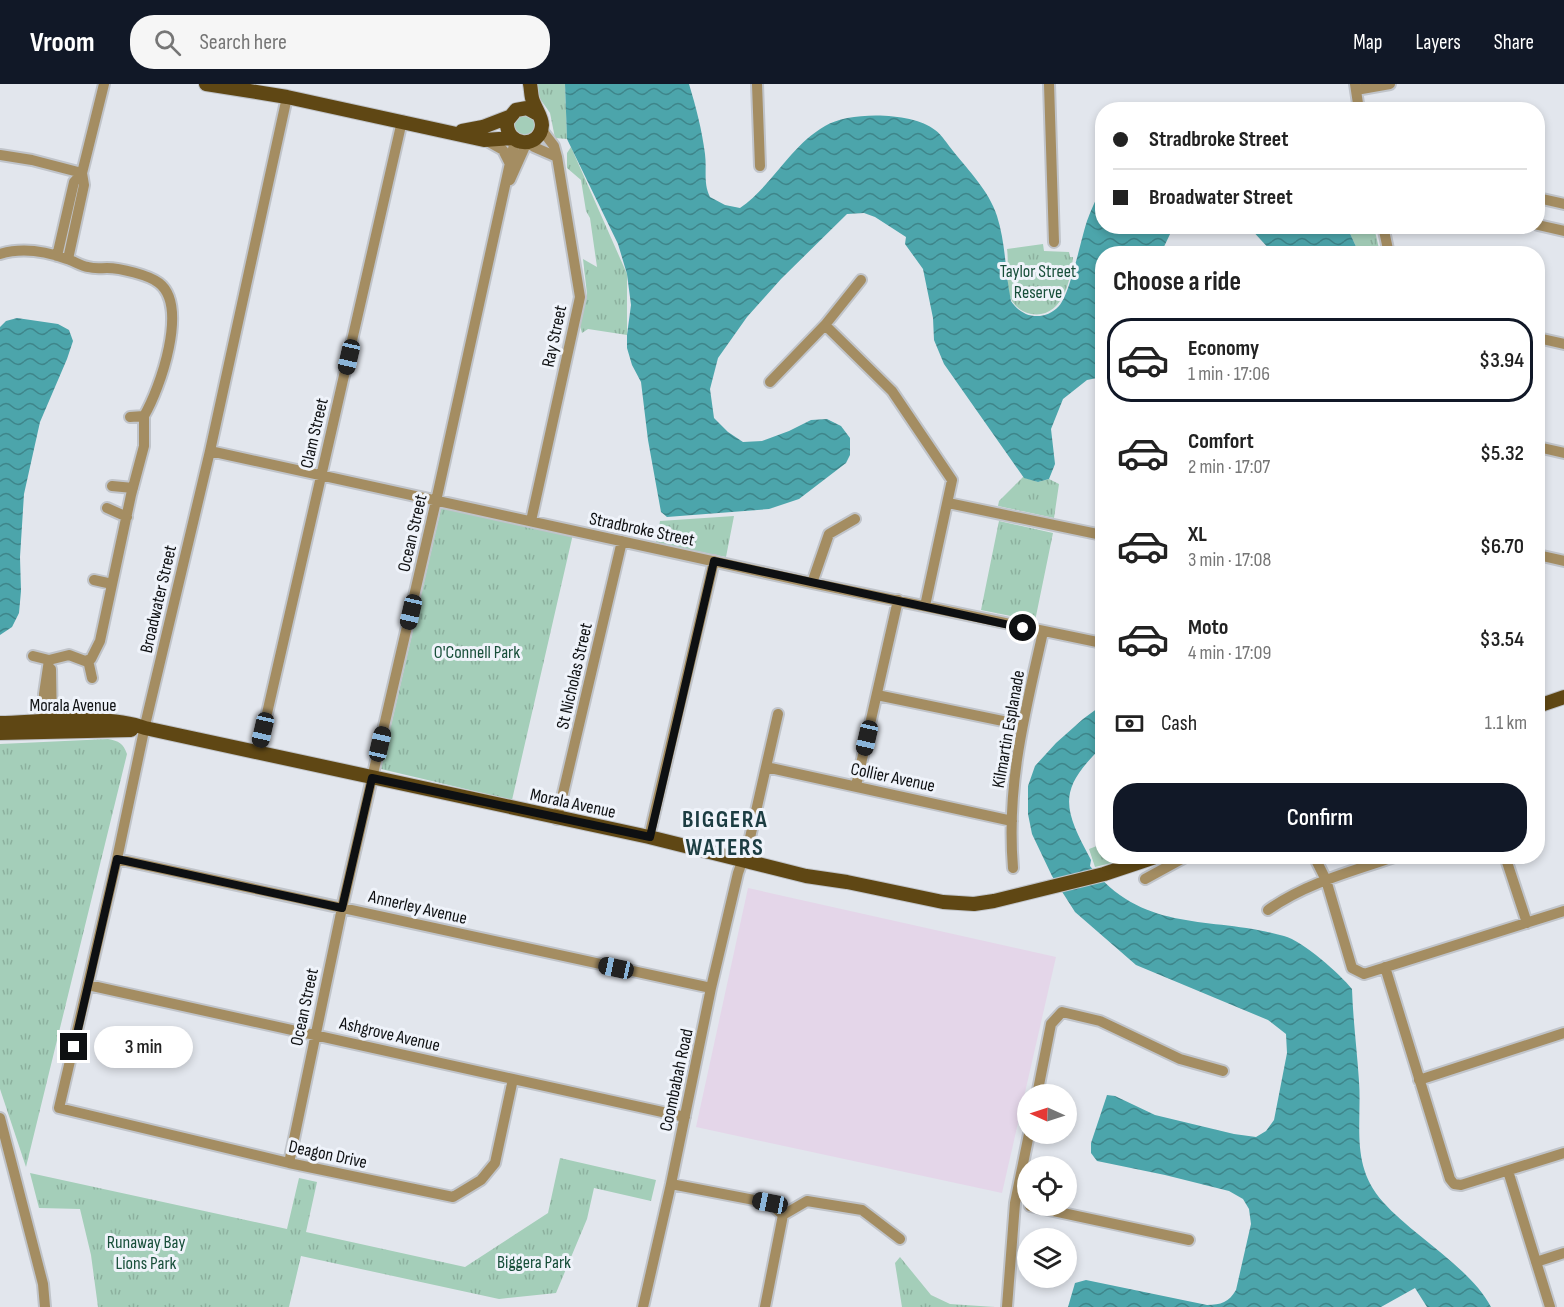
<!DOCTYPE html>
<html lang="en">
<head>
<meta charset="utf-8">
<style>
	body { margin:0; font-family:"Sofia Sans Condensed",sans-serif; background:#f6f6f6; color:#222; height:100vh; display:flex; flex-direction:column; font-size:22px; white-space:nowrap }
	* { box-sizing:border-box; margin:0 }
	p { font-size:20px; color:#767676 }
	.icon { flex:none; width:33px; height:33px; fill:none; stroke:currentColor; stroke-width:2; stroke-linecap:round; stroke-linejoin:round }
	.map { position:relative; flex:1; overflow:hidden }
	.side { position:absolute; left:1095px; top:162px; width:450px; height:618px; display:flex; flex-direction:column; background:#fff; border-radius:24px; box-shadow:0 3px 9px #0003 }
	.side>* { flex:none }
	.top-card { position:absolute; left:1095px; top:18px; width:450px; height:132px; border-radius:24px; box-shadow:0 3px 9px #0003; display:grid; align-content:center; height:132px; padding:0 18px; background:#fff }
	.needle { width:39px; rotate:273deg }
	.controls { position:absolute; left:1017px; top:1000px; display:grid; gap:12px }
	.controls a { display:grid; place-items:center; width:60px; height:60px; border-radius:50%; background:#fff; box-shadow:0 3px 9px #0003; font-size:30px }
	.end { position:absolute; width:27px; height:27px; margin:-14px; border:8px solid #0e1012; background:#fff; box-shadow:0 0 0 3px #fff }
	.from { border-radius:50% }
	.bubble { position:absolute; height:42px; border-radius:21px; background:#fff; box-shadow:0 3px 9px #0003; font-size:20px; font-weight:600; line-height:42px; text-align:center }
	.car { position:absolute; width:18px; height:36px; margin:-18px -9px; border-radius:8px; box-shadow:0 0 4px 2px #0007; background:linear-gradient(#222 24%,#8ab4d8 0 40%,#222 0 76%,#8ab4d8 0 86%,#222 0) }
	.top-card b { display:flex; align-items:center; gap:21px; height:57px; font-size:22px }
	.top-card b+b { border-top:2px solid #e0e0e0 }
	.top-card i { width:15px; height:15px; background:#222 }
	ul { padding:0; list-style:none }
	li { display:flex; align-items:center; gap:18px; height:84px; margin:0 12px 9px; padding:0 6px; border:3px solid transparent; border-radius:24px }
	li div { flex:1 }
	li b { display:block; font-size:22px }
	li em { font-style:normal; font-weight:600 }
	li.selected { border-color:#111827 }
	li>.icon { width:54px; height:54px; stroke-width:1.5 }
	h2 { padding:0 18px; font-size:27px; line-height:72px }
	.pay { display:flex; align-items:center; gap:15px; height:66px; padding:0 18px; font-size:22px }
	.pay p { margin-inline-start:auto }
	.action { display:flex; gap:12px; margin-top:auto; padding:12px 18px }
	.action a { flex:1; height:69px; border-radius:24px; background:#111827; color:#fff; font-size:24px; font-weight:600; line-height:69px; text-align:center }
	header { display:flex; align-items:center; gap:36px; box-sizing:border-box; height:84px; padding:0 30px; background:#111827; color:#fff }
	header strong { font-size:28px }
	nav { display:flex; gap:33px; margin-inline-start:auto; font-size:21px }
	.search { width:420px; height:54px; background:#f6f6f6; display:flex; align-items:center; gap:15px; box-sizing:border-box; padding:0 21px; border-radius:24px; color:#767676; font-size:22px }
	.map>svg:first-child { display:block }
	.education { fill:#e4d6e9 }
	.grass { fill:#a4ceb9 }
	.park { fill:url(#park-tufts) }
	.water { fill:url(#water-waves) }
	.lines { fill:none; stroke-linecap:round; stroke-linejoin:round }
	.minor-casing { stroke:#c0c4ca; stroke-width:14 }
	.major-casing { stroke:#c0c4ca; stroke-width:16 }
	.minor { stroke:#a48d62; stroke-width:10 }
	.major { stroke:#5f4714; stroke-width:14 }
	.route { stroke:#0e1012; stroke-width:8 }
	.labels { text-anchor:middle; stroke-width:6; stroke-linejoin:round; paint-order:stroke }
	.park-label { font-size:18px; fill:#184f3a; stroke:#eff3fa }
	.street-label { font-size:18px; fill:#0e1012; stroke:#eff3fa }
	.district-label { font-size:24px; font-weight:bold; letter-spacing:1.5px; fill:#1c3d42; stroke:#eff3fa }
</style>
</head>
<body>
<header>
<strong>Vroom</strong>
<div class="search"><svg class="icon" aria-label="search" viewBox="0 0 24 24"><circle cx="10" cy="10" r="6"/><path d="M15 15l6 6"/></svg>Search here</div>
<nav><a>Map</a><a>Layers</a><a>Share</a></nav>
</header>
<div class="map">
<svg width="1564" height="1223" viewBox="0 0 1564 1223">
	<defs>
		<pattern id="park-tufts" width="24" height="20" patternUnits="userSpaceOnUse" patternTransform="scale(1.5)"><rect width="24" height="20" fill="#a4ceb9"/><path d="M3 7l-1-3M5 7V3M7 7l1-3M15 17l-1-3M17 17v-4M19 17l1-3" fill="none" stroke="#8cb09e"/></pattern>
		<pattern id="water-waves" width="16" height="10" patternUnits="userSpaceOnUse" patternTransform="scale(1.5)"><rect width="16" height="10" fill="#4ca5ab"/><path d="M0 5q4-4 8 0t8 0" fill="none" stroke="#3e858a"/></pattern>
	</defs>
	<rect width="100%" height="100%" fill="#e2e6ed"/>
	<path class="education" d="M748 804 1056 873 1002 1109 696 1043Z"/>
	<path class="grass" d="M513 41a11 11 0 1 1 22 0a11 11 0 1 1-22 0Z"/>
	<path class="park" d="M537 0H565L567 55 555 54 550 29 538 12Z
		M571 63 627 190V251L588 245 582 249 580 242 587 210 583 175 597 183 590 134 586 127 581 96 567 84V69Z
		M1347 143H1374L1380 169H1359Z
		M1043 160 1044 167 1069 168 1070 173H1073C1071 197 1062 235 1031 230 1021 228 1014 222 1010 213 1006 204 1009 178 1007 165Z
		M1023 393 1038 398 1049 395 1059 400 1054 434 998 422 999 417Z
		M442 420 573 450 512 716 381 685Z
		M734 432 726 473 656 459 660 437Z
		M999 437 1053 449 1035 537 981 526Z
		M108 655C119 657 123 659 127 670L26 1083 0 1005V660Z
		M1102 760V772L1136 773 1095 783 1089 765Z
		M560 1074 656 1096 651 1117 594 1104 587 1135 556 1209 499 1215 301 1172 289 1223H98L91 1171 80 1125 39 1124 30 1089 287 1145 299 1094 317 1098 306 1148 465 1183 548 1129Z
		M900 1173 931 1211 950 1220 995 1223H902L895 1179Z"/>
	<path class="water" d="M565 0H689C696 23 702 46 705 70 707 86 703 99 710 113L725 121 740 124C773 101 790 62 825 42 850 27 912 28 935 46 942 51 948 61 953 67 969 87 989 107 997 132 1006 160 1005 189 1011 217 1022 234 1044 238 1059 222 1070 210 1081 155 1087 137 1091 125 1097 114 1102 102V142L1190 143 1171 148 1161 169 1102 170V293L1087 296 1063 315 1051 345 1055 380 1049 395 1038 398 1024 394 944 280 934 256 933 234 923 185 905 160 906 153 875 133 864 129 847 130 781 195 747 233 718 274 710 305 714 334 728 348 743 358 762 357 789 347 811 336 827 335 841 342 850 354V371L846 379 799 415 769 425 667 433 661 428 648 356 641 298 632 281 627 264V251L631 221 627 190 618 160 567 55Z
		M1245 143H1347L1359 169H1273L1249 143Z
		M17 234 58 240 69 246 73 257 67 275 40 338 24 410 20 473 21 507 19 529 12 543 0 551V243L6 237Z
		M1102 621V663C1057 706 1063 724 1091 776L1090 782C1144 851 1211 831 1284 852 1303 857 1340 890 1352 905 1353 936 1357 966 1359 997 1362 1041 1350 1081 1383 1118 1413 1152 1471 1184 1491 1223H1427L1415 1204 1381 1223H1068L1075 1199 1086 1196 1207 1221C1221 1221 1229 1218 1236 1206L1251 1140 1249 1125 1243 1115 1229 1107 1165 1091 1097 1077 1091 1069V1059L1107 1011 1115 1012 1155 1031 1234 1050 1256 1053 1266 1047 1274 1036 1287 969 1286 950 1268 936 1136 881 1075 828 1052 792 1032 750 1028 730V702L1035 682 1056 659 1083 635Z"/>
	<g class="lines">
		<g class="minor-casing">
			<path id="minor" d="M757 0 760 82
				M1049 0 1054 158
				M1355 0 1359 26
				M1356 6 1390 0
				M287 13 210 367 146 637 117 775 59 1024 289 1079 453 1113 481 1096 495 1079 513 995
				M487 57 503 66 509 78
				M529 58 534 63 557 73
				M0 71 32 76 82 89
				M510 96 527 58
				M1538 114 1564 120
				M1538 141 1564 147
				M1383 142 1389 170
				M0 170C23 163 45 167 67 175 74 177 81 182 88 183 95 185 100 184 107 184 120 184 149 191 159 199 189 222 160 305 144 332L130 333
				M57 172 74 98 82 89
				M68 175 84 101 82 89 104 0
				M825 241 892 307 952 396 925 522
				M1538 254 1564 260
				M770 298 825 241 861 196
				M1538 363 1564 369
				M210 367 812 499 1102 559
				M112 402 133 404
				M948 419 1102 451
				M107 424 127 433
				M531 437 580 213 557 73 554 62 541 45
				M1538 471 1564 477
				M94 496 112 500
				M812 499 829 450 855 435
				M33 572 49 576 69 571 85 577 91 575 100 557 131 411 144 362V332
				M88 576 92 594
				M51 585 52 644
				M877 611 1022 641
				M44 645V610L49 576
				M258 669 402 37
				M766 683 1012 737
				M856 702 898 516
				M557 735 622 457
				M649 753 714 477
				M1314 772 1326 796 1352 884 1364 890 1564 827
				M1505 772 1527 839
				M117 775 711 904
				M1013 784C1006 701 1025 628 1043 548
				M1145 795 1187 772
				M1268 826C1306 799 1353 787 1397 772
				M1385 883 1450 1095 1454 1100 1461 1101 1564 1069
				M88 901 685 1033
				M1419 996 1564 949
				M1037 1011 1051 940 1062 928 1100 937 1180 975 1223 987
				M0 1034 43 1200 45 1223
				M289 1079 342 824 436 417 515 56
				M1508 1087 1550 1223
				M671 1100 770 1119 783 1131
				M1030 1122 1189 1156
				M1536 1178 1564 1169
				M643 1223 671 1100 711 904 738 789 749 758 778 630
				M765 1223 783 1131 807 1117 862 1126 900 1155
				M1007 1223 1015 1119 1029 1050"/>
		</g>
		<g class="major-casing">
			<path id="major" d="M206 0 287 13 484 56 513 54
				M530 0C531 5 531 10 532 14 534 23 542 32 542 41 541 65 505 64 507 37L516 26 527 24 538 30
				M462 47 483 43 509 33
				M1538 622 1564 613
				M0 639C41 638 108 630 145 644L649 753 806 792 847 798 943 818 974 820 994 817 1104 790 1158 772
				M0 649 131 646"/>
		</g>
		<use href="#minor" class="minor"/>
		<use href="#major" class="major"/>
	</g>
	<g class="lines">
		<path class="route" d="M74 963 117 775 342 824 372 694 650 753 714 477 1023 544"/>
	</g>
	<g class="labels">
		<g class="park-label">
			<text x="1038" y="193">Taylor Street<tspan x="1038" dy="21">Reserve</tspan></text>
			<text x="477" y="574">O'Connell Park</text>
			<text x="146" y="1164">Runaway Bay<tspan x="146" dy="21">Lions Park</tspan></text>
			<text x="534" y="1184">Biggera Park</text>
		</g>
		<g class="street-label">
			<text transform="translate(554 252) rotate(-78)" y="6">Ray Street</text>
			<text transform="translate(314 349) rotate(-77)" y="6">Clam Street</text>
			<text transform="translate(642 445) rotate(12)" y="6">Stradbroke Street</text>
			<text transform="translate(412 449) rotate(-77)" y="6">Ocean Street</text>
			<text transform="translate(158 515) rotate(-77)" y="6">Broadwater Street</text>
			<text transform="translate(574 592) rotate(-77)" y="6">St Nicholas Street</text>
			<text x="73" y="627">Morala Avenue</text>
			<text transform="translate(1008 645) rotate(-80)" y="6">Kilmartin Esplanade</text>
			<text transform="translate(893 693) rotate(12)" y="6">Collier Avenue</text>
			<text transform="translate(573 719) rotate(12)" y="6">Morala Avenue</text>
			<text transform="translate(418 823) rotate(13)" y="6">Annerley Avenue</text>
			<text transform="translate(304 923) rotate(-78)" y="6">Ocean Street</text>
			<text transform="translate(390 950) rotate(13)" y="6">Ashgrove Avenue</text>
			<text transform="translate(676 996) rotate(-78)" y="6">Coombabah Road</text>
			<text transform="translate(328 1070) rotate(12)" y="6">Deagon Drive</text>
		</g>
		<g class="district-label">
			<text x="725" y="743">BIGGERA<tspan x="725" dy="28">WATERS</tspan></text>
		</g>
	</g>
</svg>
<div class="controls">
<a><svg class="needle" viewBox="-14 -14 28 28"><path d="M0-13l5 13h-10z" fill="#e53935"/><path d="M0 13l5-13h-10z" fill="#767676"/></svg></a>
<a><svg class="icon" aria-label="locate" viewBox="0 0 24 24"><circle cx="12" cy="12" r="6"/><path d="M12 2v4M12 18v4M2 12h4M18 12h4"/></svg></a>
<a><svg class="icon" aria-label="layers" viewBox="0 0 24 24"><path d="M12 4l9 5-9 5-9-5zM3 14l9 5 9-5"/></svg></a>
</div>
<i class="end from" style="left:1023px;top:544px"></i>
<i class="end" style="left:74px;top:963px"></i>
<div class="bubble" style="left:94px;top:942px;width:99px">3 min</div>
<i class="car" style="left:349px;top:273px;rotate:193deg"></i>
<i class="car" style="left:411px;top:528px;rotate:193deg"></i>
<i class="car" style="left:263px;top:646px;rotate:193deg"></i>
<i class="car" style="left:867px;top:654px;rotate:193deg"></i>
<i class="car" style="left:380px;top:660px;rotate:13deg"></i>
<i class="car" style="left:616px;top:884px;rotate:282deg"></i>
<i class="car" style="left:770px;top:1119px;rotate:281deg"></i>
<div class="top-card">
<b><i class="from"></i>Stradbroke Street</b>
<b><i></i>Broadwater Street</b>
</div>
<section class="side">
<h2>Choose a ride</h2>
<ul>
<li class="selected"><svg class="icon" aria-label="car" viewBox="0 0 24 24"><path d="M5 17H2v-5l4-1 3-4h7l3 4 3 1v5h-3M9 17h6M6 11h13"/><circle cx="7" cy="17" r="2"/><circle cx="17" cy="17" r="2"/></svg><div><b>Economy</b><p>1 min · 17:06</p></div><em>$3.94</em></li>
<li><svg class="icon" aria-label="car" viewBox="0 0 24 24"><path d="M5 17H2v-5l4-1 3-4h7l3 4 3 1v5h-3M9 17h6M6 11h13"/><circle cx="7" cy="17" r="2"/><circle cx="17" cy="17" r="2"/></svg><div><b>Comfort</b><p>2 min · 17:07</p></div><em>$5.32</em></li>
<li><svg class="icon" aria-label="car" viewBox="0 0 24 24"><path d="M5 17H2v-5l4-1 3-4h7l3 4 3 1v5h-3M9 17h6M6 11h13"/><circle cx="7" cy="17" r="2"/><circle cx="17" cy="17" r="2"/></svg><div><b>XL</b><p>3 min · 17:08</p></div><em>$6.70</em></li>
<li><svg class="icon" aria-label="car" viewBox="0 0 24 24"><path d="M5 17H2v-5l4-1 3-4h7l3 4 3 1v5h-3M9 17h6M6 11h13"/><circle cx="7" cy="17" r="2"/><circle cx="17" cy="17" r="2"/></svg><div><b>Moto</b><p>4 min · 17:09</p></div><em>$3.54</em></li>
</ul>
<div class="pay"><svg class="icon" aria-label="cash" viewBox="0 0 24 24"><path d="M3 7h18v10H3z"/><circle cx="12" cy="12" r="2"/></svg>Cash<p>1.1 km</p></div>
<div class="action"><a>Confirm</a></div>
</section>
</div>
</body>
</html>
